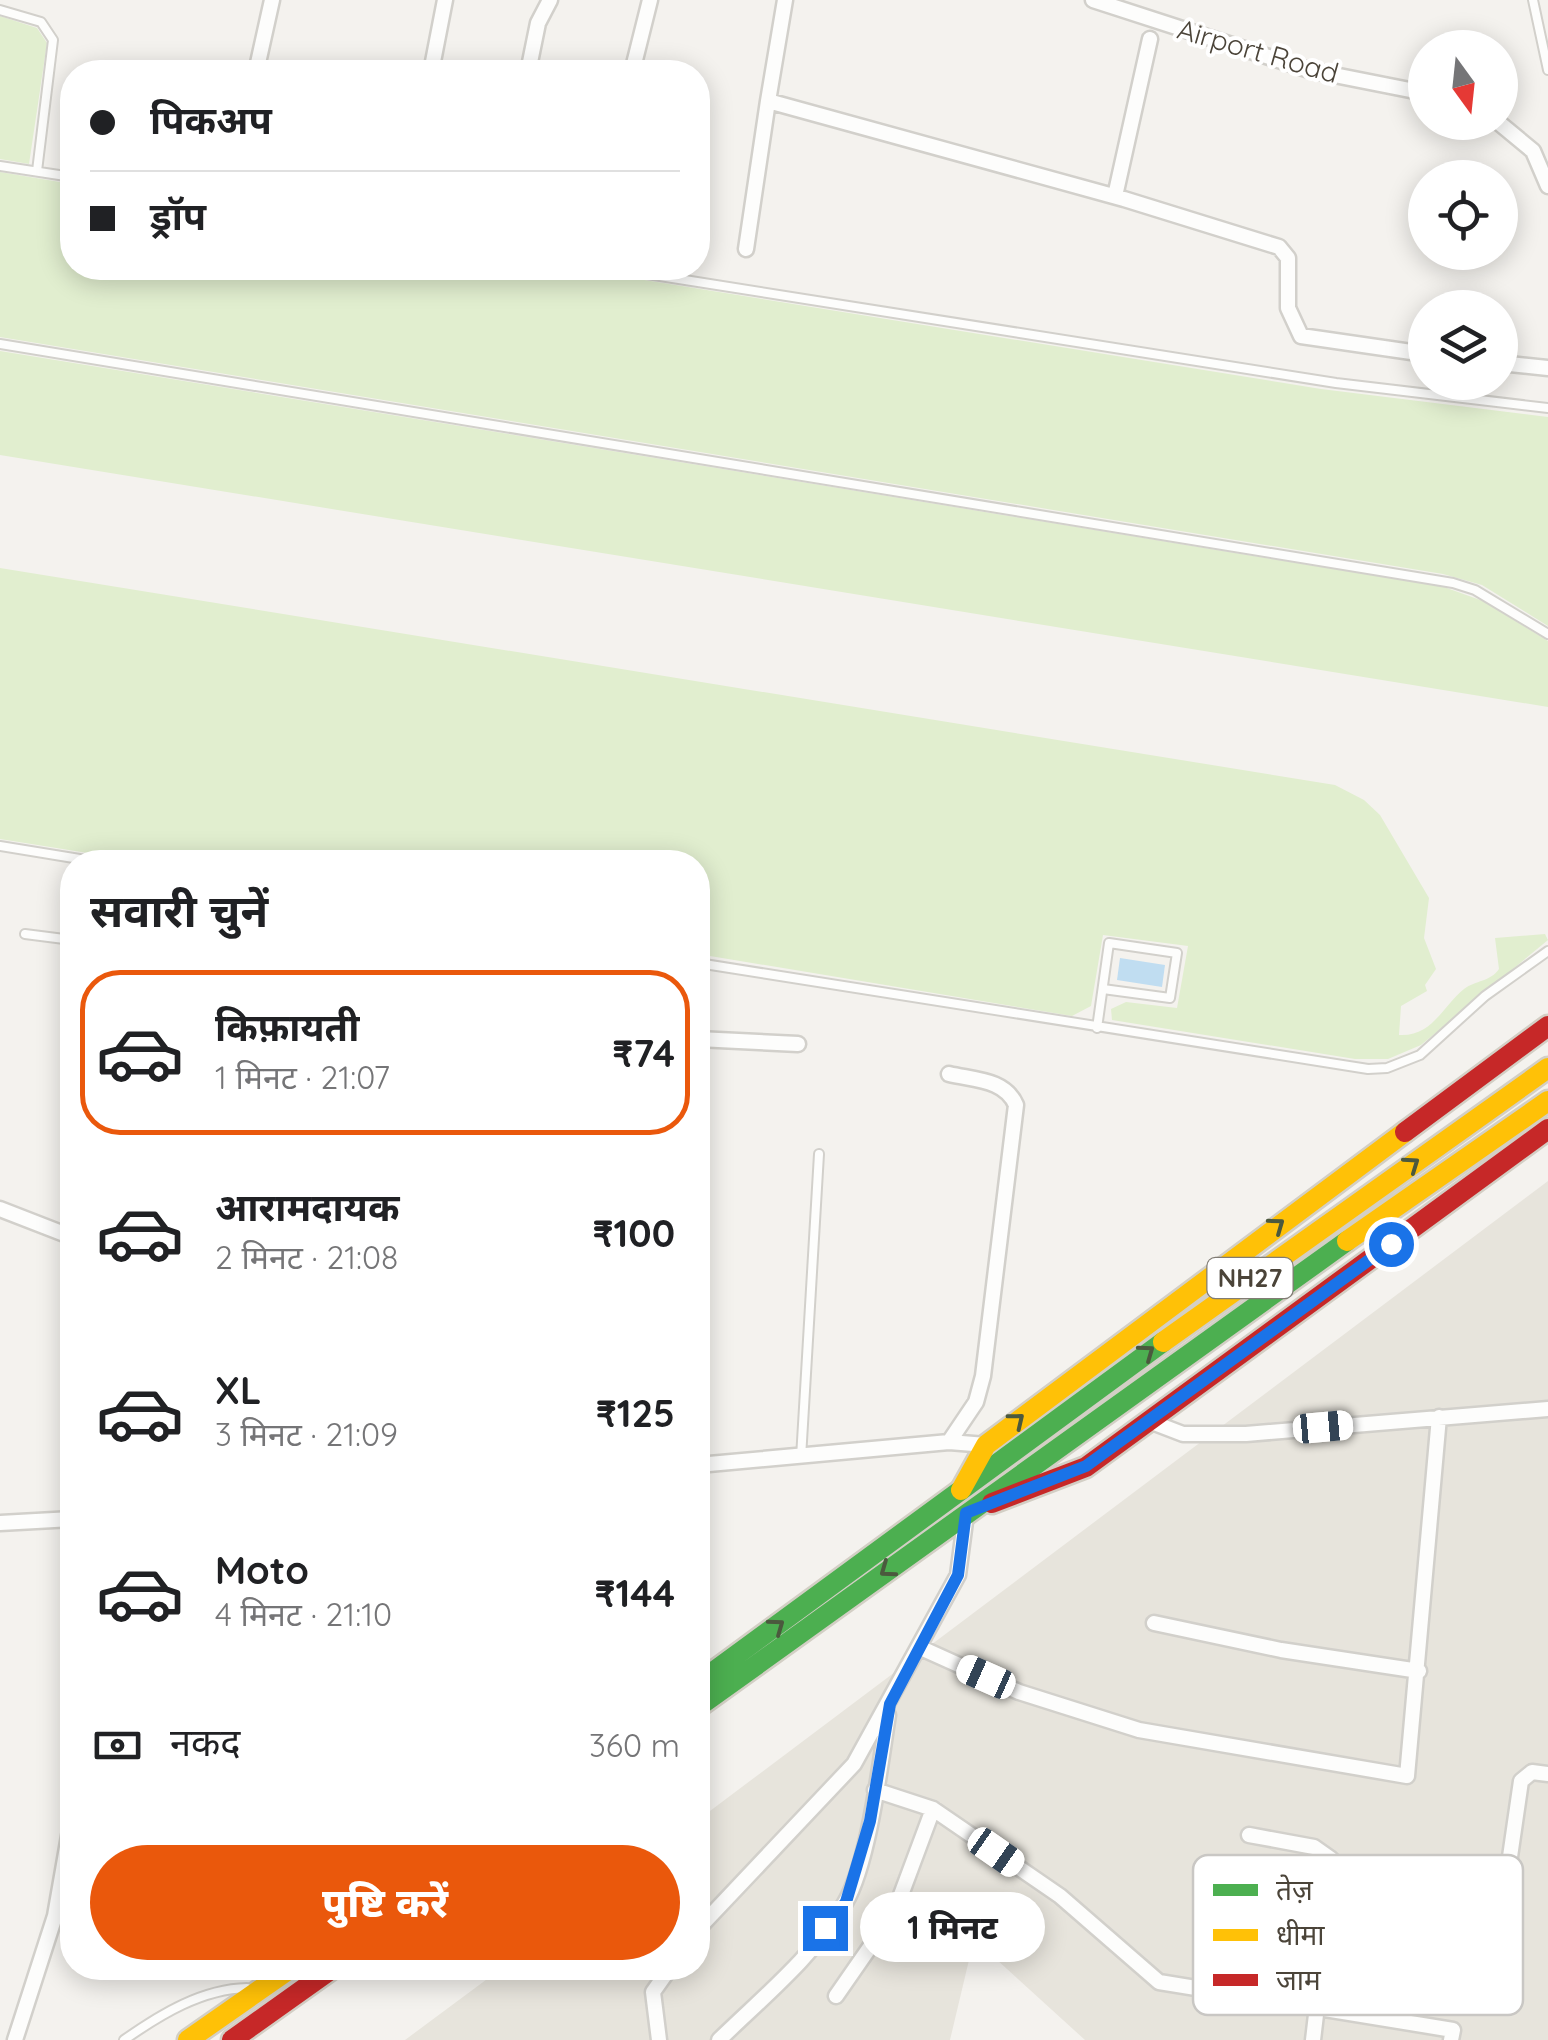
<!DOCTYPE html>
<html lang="hi">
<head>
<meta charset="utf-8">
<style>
	body { margin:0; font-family:Quicksand,"Noto Sans Devanagari",sans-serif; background:#f2f2f2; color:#202124; height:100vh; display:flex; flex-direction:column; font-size:38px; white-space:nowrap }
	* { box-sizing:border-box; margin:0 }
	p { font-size:32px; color:#757577 }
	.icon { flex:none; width:55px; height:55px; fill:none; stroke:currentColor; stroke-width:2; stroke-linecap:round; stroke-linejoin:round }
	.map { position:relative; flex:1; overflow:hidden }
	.side { position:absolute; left:60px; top:850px; width:650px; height:1130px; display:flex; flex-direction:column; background:#fff; border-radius:40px; box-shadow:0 5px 25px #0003 }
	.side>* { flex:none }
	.banner { position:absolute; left:60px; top:60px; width:650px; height:220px; border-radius:40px; box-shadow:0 5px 25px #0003; display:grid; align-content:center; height:220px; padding:0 30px; background:#fff }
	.needle { width:65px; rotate:165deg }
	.tools { position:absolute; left:1408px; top:30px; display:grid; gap:20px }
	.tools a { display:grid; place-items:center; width:110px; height:110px; border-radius:50%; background:#fff; box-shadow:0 5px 25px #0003; font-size:50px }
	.end { position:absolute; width:45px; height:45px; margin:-22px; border:12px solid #1a73e8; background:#fff; box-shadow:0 0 0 5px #fff }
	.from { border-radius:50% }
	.bubble { position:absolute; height:70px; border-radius:35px; background:#fff; box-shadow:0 5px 25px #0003; font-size:32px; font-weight:800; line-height:70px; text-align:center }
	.car { position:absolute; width:30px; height:60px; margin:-30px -15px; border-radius:12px; box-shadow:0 0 8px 2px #0007; background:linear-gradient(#fff 24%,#345 0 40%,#fff 0 76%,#345 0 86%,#fff 0) }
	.banner b { display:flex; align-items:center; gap:35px; height:95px; font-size:38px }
	.banner b+b { border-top:2px solid #e0e0e0 }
	.banner i { width:25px; height:25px; background:#202124 }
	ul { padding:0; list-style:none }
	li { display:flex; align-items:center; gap:30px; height:165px; margin:0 20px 15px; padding:0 10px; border:5px solid transparent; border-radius:40px }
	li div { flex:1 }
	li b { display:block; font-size:38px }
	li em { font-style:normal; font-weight:800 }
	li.active { border-color:#ea580c }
	li>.icon { width:90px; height:90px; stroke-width:1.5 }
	h2 { padding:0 30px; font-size:45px; line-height:120px }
	.pay { display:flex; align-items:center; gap:25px; height:110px; padding:0 30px; font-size:38px }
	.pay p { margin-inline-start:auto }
	.button { display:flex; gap:20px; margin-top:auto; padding:20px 30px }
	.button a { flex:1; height:115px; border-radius:60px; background:#ea580c; color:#fff; font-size:40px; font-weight:800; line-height:115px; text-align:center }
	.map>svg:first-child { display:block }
	.residential { fill:#e7e4dc }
	.green { fill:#e1eecf }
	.water { fill:#c0ddf1 }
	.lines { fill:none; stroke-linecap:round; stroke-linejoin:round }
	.lane-casing { stroke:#d2d0cb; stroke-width:12 }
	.street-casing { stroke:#d2d0cb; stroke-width:19 }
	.fast-casing { stroke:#d3cfc5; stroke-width:25 }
	.slow-casing { stroke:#d3cfc5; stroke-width:25 }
	.jam-casing { stroke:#d3cfc5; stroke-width:25 }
	.lane { stroke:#fdfdfc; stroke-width:8 }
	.street { stroke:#fdfdfc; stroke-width:14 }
	.fast { stroke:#4caf50; stroke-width:20 }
	.slow { stroke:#ffc107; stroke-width:20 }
	.jam { stroke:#c62828; stroke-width:20 }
	.oneway { stroke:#4b593e }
	.route { stroke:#1a73e8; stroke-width:12 }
	.labels { text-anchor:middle; stroke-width:8; stroke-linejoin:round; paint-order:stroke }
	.shield { fill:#fff; stroke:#817c74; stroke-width:2.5 }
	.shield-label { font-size:25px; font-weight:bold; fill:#4b4439 }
	.street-label { font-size:28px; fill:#4b4439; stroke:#fff }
	.key { fill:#fff; stroke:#c9c7c4; stroke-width:2.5 }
	.key-label { font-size:28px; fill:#4b4439 }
</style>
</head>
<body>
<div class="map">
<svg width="1548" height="2040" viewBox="0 0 1548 2040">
	<rect width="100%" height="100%" fill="#f4f2ee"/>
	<path class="residential" d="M1548 1181V2040H1085L974 1939 950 2040H405L502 1968H698V1820Z"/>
	<path class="green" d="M0 16 37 28 47 43 29 164 0 159Z
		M0 172 72 184V268H570L1321 389 1548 417V626L1482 585 1443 574 0 337Z
		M0 351 1444 587 1483 601 1548 641V707L0 455Z
		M0 568 1335 785 1364 800 1380 815 1429 898 1424 938 1436 969 1425 985 1427 991 1401 1006 1399 1035C1432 1037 1442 1007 1464 989 1476 980 1490 982 1499 969L1495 938 1545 934 1548 940 1421 1045 1388 1059H1355L1112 1020 1111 1009 1126 1002 1177 1008 1188 946 1103 935 1091 1006 1072 1016 698 954V862H144L0 839Z"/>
	<path class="water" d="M1120 958 1165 965 1162 987 1117 980Z"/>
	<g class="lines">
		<g class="lane-casing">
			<path id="lane" d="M1533 0 1548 70
				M0 10 41 22 53 40 37 171
				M0 166 72 177
				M609 268 1336 383 1548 408
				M0 344 1453 583 1475 590 1548 634
				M0 846 98 862
				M25 934 72 940
				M698 963 1368 1069 1387 1068 1420 1055 1485 996 1548 951
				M1097 1028 1109 943 1177 953 1170 998 1103 989
				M801 1458 819 1154
				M124 2040C161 2014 202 1989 247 1988"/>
		</g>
		<g class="street-casing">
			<path id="street" d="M785 0 768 101 1124 199 1279 247 1288 258V308L1301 336 1425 354
				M1093 0 1309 70 1425 93
				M256 72 272 0
				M431 72 445 0
				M528 72 538 23 550 0
				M632 72 650 0
				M1498 122 1533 151 1548 186
				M1115 196 1150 39
				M746 249 768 101
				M1500 363 1548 368
				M698 1039 798 1044
				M949 1074C974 1080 1005 1079 1016 1105L983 1376 976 1402 949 1442
				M0 1209 72 1237
				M1149 1421 1183 1434H1246L1548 1409
				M698 1465 949 1442 986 1445
				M0 1523 72 1519
				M1154 1623 1281 1650 1419 1671
				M921 1648 1019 1692 1139 1730 1407 1776 1439 1417
				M875 1790 933 1809 1060 1896 1159 1982 1453 2030 1451 2040
				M1249 1835 1314 1847 1331 1859 1333 1871 1313 2040
				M1503 1905 1521 1781 1532 1772 1548 1774
				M698 1929 854 1764 958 1575 966 1514
				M836 1996 895 1911 933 1809
				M15 2040 55 1916 72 1819
				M659 2040 653 1992 670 1968
				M719 2040C762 1998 814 1956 845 1903 869 1862 880 1765 888 1715"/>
		</g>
		<g class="fast-casing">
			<path id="fast" d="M698 1683 1163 1342
				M698 1707 1347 1241"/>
		</g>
		<g class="slow-casing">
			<path id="slow" d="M1347 1241 1548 1101
				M1163 1342 1548 1068
				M961 1490 986 1445 1405 1132
				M188 2040 291 1968"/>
		</g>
		<g class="jam-casing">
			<path id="jam" d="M1405 1132 1548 1026
				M992 1503 1086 1467 1548 1129
				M232 2040 333 1968"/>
		</g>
		<use href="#lane" class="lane"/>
		<use href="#street" class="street"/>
		<use href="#fast" class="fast"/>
		<use href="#slow" class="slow"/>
		<use href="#jam" class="jam"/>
	</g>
	<defs><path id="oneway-chevron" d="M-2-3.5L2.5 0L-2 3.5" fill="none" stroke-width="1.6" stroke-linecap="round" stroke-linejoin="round" transform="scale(2.5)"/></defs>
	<g class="oneway">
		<use href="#oneway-chevron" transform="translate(1412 1164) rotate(-35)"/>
		<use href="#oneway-chevron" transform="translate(1277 1225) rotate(-36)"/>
		<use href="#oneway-chevron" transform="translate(1147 1352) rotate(-36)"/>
		<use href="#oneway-chevron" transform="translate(1017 1420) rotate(-39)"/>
		<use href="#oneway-chevron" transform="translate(887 1570) rotate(144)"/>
		<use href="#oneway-chevron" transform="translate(777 1626) rotate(-36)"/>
	</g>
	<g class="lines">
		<path class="route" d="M825 1928 846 1902 870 1821 890 1704 958 1575 966 1513 1086 1466 1391 1244"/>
	</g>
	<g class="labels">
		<rect class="shield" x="1207.5" y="1258" width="85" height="40" rx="8"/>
		<g class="shield-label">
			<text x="1250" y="1287">NH27</text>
		</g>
		<g class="street-label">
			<text transform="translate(1258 51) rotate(16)" y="10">Airport Road</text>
		</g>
	</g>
	<rect x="1193" y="1855" width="330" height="160" rx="15" class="key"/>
	<rect x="1213" y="1884" width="45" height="12" fill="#4caf50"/>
	<rect x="1213" y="1929" width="45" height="12" fill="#ffc107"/>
	<rect x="1213" y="1974" width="45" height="12" fill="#c62828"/>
	<g class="key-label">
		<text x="1276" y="1900">तेज़</text>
		<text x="1276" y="1945">धीमा</text>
		<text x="1276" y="1990">जाम</text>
	</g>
</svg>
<div class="tools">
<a><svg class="needle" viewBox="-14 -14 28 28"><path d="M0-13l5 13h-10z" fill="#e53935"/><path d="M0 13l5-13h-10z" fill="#757577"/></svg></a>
<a><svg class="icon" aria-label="locate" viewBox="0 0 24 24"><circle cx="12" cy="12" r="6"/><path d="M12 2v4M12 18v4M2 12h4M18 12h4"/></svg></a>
<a><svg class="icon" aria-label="layers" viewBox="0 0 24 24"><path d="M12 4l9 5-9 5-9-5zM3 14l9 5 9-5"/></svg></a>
</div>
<i class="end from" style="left:1391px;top:1244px"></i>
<i class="end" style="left:825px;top:1928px"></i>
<div class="bubble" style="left:860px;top:1892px;width:185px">1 मिनट</div>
<i class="car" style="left:1323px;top:1427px;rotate:85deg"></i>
<i class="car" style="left:986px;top:1677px;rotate:294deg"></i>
<i class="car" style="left:996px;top:1852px;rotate:125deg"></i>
<div class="banner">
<b><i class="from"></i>पिकअप</b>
<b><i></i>ड्रॉप</b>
</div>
<section class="side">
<h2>सवारी चुनें</h2>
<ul>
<li class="active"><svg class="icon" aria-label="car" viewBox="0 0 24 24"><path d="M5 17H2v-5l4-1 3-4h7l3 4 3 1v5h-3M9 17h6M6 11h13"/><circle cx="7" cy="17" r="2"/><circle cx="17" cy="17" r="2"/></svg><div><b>किफ़ायती</b><p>1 मिनट · 21:07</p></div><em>₹74</em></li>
<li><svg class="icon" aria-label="car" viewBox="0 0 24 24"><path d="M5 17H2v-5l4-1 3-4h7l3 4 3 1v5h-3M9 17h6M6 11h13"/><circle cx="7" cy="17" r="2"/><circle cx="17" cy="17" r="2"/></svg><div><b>आरामदायक</b><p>2 मिनट · 21:08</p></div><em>₹100</em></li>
<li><svg class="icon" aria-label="car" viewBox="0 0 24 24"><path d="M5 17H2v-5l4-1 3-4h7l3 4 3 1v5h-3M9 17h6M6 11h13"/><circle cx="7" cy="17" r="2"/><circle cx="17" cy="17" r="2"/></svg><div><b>XL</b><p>3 मिनट · 21:09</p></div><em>₹125</em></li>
<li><svg class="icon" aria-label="car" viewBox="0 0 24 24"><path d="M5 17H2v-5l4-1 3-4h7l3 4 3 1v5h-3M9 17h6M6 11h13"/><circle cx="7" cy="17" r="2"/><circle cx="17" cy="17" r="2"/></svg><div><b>Moto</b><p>4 मिनट · 21:10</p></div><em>₹144</em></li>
</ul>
<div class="pay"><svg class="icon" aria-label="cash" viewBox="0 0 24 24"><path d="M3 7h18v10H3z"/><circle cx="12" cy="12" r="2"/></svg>नकद<p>360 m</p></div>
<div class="button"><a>पुष्टि करें</a></div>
</section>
</div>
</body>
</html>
